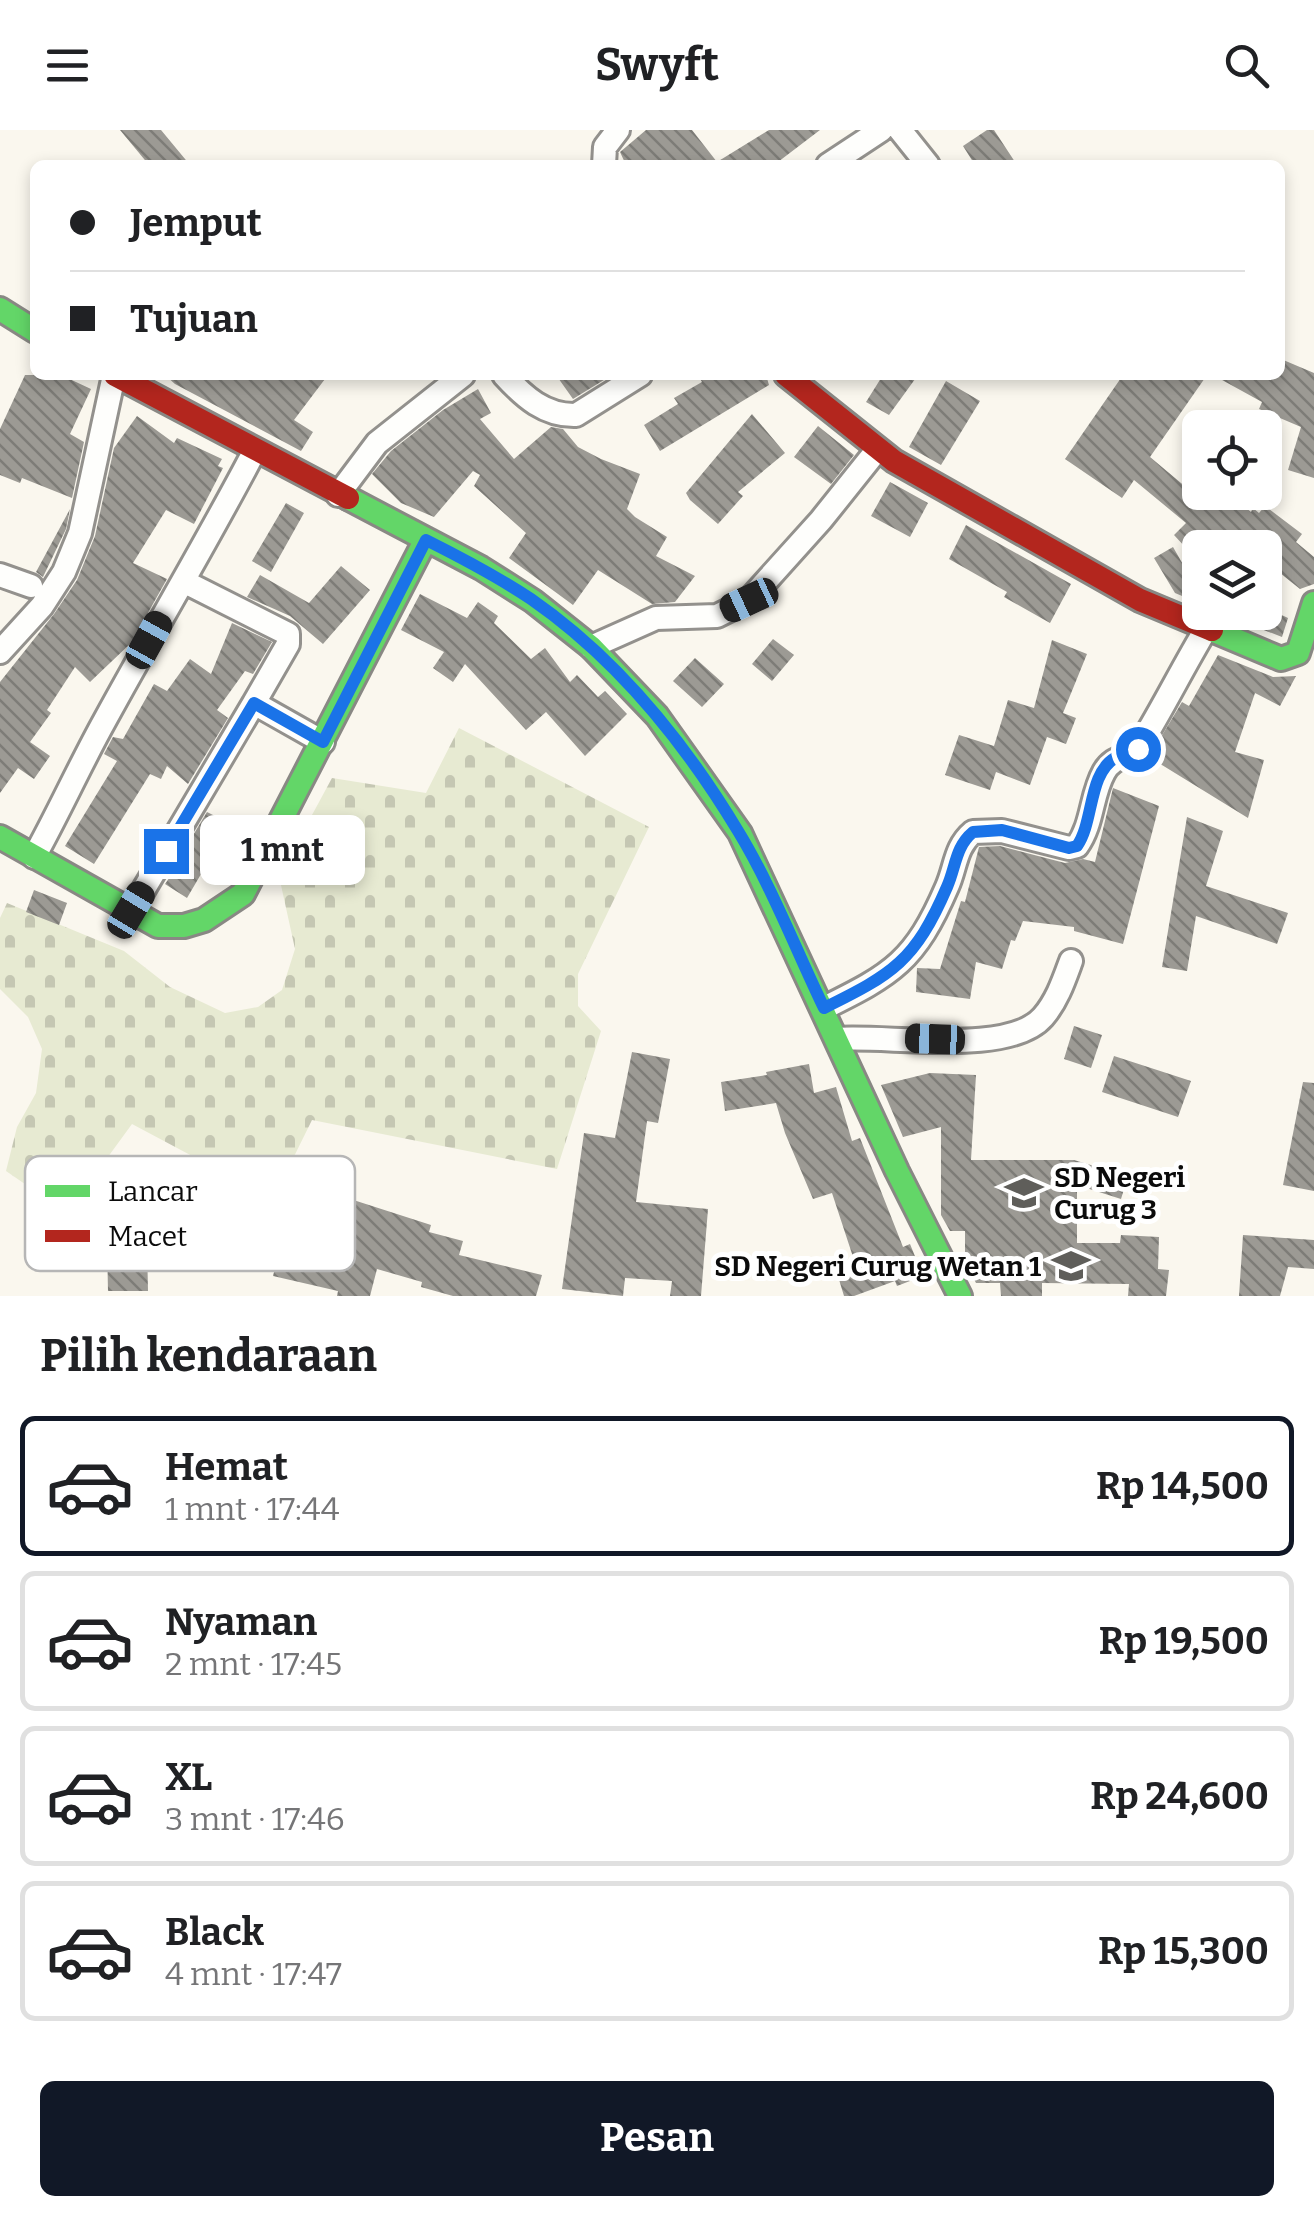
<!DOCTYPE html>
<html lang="id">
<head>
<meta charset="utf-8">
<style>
	body { margin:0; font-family:Bitter,serif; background:#f2f2f2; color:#202124; height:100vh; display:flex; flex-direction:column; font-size:38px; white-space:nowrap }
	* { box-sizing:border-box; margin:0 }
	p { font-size:32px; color:#757577 }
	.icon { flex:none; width:55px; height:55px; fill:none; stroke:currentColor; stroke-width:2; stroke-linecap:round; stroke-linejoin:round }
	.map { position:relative; height:1166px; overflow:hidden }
	.side { display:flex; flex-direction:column; background:#fff; flex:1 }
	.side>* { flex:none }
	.top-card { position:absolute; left:30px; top:30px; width:1255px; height:220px; border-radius:15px; box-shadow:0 5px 15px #0003; display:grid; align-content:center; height:220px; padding:0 40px; background:#fff }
	.tools { position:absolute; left:1182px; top:280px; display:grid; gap:20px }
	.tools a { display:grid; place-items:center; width:100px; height:100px; border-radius:15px; background:#fff; box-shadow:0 5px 15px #0003; font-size:50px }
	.end { position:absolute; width:45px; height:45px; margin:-22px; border:12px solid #1a73e8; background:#fff; box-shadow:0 0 0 5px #fff }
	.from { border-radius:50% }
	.bubble { position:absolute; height:70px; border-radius:15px; background:#fff; box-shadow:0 5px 15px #0003; font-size:32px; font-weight:700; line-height:70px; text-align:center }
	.car { position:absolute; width:30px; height:60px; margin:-30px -15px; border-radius:12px; box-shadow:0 0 8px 2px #0007; background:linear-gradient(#222 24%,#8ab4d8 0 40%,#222 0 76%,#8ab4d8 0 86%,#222 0) }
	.top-card b { display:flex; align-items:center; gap:35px; height:95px; font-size:38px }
	.top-card b+b { border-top:2px solid #e0e0e0 }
	.top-card i { width:25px; height:25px; background:#202124 }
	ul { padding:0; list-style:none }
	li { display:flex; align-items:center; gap:30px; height:140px; margin:0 20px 15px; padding:0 20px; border:5px solid #e0e0e0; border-radius:15px }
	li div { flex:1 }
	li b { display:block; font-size:38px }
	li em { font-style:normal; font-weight:700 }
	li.current { border-color:#111827 }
	li>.icon { width:90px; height:90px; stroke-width:1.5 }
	h2 { padding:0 40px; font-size:45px; line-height:120px }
	.action { display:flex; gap:20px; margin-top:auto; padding:20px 40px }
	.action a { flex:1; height:115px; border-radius:15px; background:#111827; color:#fff; font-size:40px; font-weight:700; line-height:115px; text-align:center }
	header { display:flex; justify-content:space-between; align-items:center; height:130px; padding:0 40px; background:#fff; font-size:45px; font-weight:700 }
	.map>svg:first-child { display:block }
	.cemetery { fill:url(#cemetery-stones) }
	.building { fill:url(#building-back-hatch) }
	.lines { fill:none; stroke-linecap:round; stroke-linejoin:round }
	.street-casing { stroke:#93918d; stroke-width:28 }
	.fast-casing { stroke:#898884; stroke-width:28 }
	.jam-casing { stroke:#898884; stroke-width:28 }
	.street { stroke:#fefefc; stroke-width:22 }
	.fast { stroke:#63d668; stroke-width:22 }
	.jam { stroke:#b3261e; stroke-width:22 }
	.route { stroke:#1a73e8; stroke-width:12 }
	.labels { text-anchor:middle; stroke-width:10; stroke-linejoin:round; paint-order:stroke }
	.poi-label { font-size:28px; font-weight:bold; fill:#0b0b0b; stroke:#fff; text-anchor:start }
	.key { fill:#fff; stroke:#b6b6b6; stroke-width:2.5 }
	.key-label { font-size:28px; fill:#0b0b0b }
</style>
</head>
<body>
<header><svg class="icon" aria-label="menu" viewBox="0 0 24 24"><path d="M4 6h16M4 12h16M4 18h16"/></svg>Swyft<svg class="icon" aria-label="search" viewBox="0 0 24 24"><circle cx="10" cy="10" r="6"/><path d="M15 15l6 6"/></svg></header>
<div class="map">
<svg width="1314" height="1166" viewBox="0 0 1314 1166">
	<defs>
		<pattern id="cemetery-stones" width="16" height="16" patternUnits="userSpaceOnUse" patternTransform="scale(2.5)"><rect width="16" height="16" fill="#e7ead2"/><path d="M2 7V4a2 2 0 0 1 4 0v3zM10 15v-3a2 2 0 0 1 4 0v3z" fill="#c5c7b3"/></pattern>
		<pattern id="building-back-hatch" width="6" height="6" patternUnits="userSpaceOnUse" patternTransform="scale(2.5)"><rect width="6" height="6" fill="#9c9a94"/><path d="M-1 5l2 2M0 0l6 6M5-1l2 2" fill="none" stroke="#7d7c77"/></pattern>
	</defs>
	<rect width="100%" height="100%" fill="#faf7ee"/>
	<path class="cemetery" d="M459 598 649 697 578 844V876L601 901 557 1039 312 990 273 1069 132 994 67 1083 6 1041 17 997 36 963 42 919 28 887 0 859V788L7 773 124 821 170 857 225 883 258 877 282 860 295 819 279 746 332 648 426 663Z"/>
	<path class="building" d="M120 0H161L190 35H149Z
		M646 0H692L717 32 769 0H820L774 35H626L620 22Z
		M987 0H994L1017 35H975L963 16Z
		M1281 229 1314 243V348L1288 340 1301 297 1259 279 1262 272 1213 245H1280Z
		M25 245H61L91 259 70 304 84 312 72 368 22 348 20 353 0 345V299Z
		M165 245H328L294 290 313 302 301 321 175 254Z
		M556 245H612L573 269Z
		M698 245H766L769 255 660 321 644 295 678 274 674 268 702 252Z
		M883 245H918L889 285 866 272Z
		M1123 245H1207L1150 327 1206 374 1214 362H1225L1251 382 1253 378 1259 383 1265 376 1302 404 1296 412 1314 427V454L1300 459 1265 431V418H1186L1174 405 1186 393 1134 350 1122 368 1065 329Z
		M946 251 980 271 941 335 909 317Z
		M478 259 491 283 480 289 514 329 551 297 563 299 578 317 601 329 640 344 627 379 635 387 667 407 656 426 695 446 675 472 652 474 598 440 573 475 509 428 526 403 474 356 480 345 473 341 434 387 401 373 372 344 391 321 443 280Z
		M752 284 785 323 738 362 743 366 718 394 690 370 686 363Z
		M137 286 174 313 177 308 222 329 218 336 223 338 194 394 166 380 133 433 167 449 131 513 90 552 75 537 47 580 51 583 30 612 50 626 34 649 18 638 0 663V552L54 484 77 450 95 406 114 318Z
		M818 296 854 325 831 354 794 327Z
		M890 352 928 373 910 407 871 386Z
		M286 373 304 383 271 442 252 431Z
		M70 379 66 399 43 447 36 442Z
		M966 395 1071 454 1050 493 1004 467 1007 462 949 429Z
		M1173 417 1200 464 1194 471 1175 463 1154 428Z
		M341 436 370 460 323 514 290 486 247 467 260 445 309 473Z
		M420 464 467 488 478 472 498 486 494 493 531 529 545 518 570 552 577 545 598 567 605 561 627 584 585 626 546 582 526 600 465 534 453 552 433 538 444 522 401 500Z
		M1265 477 1288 488 1282 507 1251 495 1257 482H1265Z
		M232 493 272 512 253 544 245 541 217 580 228 588 188 654 167 636 161 649 150 644 94 734 65 716 117 631 104 624 113 607 123 609 154 554 167 561 190 529 211 544Z
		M773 509 794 525 772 551 752 534Z
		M1052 510 1087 524 1063 583 1076 588 1066 614 1047 607 1030 655 996 642 990 660 945 645 959 605 994 616 1008 570 1034 578Z
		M1218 525 1273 547 1296 546 1280 576 1255 563 1235 622 1264 630 1248 688 1149 627 1182 572 1189 576Z
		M695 528 724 554 702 577 673 551Z
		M1113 658 1159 676 1123 814 1074 801V797L1023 791 1015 811 1011 810 1002 839 976 832 970 869 916 862 917 838 940 839 961 771 965 772 979 717 1000 716 1065 733 1083 729 1095 732Z
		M207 682 251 704 227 751 204 739 187 768 165 754 183 728 180 727Z
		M1187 687 1223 701 1206 756 1288 783 1277 814 1196 786 1187 841 1162 837Z
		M34 760 67 773 59 795 26 782Z
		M1074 896 1102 905 1091 938 1064 929Z
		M632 922 670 929 658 993 647 991 636 1072 708 1079 701 1166H670L672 1151 625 1148 623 1166 562 1159 584 1003 615 1008Z
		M1114 926 1191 951 1178 987 1102 962Z
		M809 934 814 963 836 957 852 1011 860 1008 903 1117 910 1114 923 1146 897 1156 895 1151 854 1166H844L837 1143 856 1136 832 1063 813 1069 785 1003 776 973 725 981 721 952 767 945 766 942Z
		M930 943 976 945 971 1030H1074L1128 1046 1121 1069 1077 1055V1113H1120L1121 1105 1159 1107 1158 1139 1169 1140 1166 1166H1128L1129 1154 1042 1153V1166H1001L1000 1153H976L965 1132V1101H950L941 1085V997L903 1007 881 955Z
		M1303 952 1314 953V1061L1283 1055Z
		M341 1066 431 1095 429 1102 463 1111 459 1125 542 1145 536 1166H453L421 1157 422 1152 377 1139 370 1166H337L338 1161 273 1146 280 1118 321 1127Z
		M1243 1105 1314 1110V1139L1288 1137 1280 1166H1239Z
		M107 1114H147L148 1161H108Z"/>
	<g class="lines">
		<g class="street-casing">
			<path id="street" d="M900 0 928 35
				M604 35 605 17 618 0
				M828 35 881 0
				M504 245C524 267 545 286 576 285L640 245
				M338 365 377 313 463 245
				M0 445 31 456
				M185 452 288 504V514L254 573
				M591 517 656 488 717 486 749 470 821 390 877 320
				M0 522 42 476 64 442 80 403 114 245
				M34 727C59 682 80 635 105 590 154 500 207 412 255 320
				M131 781 254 573 323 612
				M824 878C893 844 915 831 947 757 956 737 955 717 973 702L1002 701 1069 718 1077 716C1093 694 1091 665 1104 642 1114 624 1131 629 1140 615 1163 578 1183 537 1206 499
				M837 909C889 905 1009 926 1043 887 1057 871 1064 850 1071 831"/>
		</g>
		<g class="fast-casing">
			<path id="fast" d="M0 179 35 201
				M348 368 481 438 533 471 591 517 657 586 740 703 897 1041 960 1166
				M1212 500 1281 529 1298 523 1314 473
				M0 707 158 796H184L204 790 243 764 426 409"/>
		</g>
		<g class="jam-casing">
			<path id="jam" d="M115 245 348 368
				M786 245 894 331 1140 470 1212 500"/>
		</g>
		<use href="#street" class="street"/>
		<use href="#fast" class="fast"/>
		<use href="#jam" class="jam"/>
	</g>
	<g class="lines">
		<path class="route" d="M166 721 254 573 323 612 426 410C462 428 498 447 531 469 616 528 685 613 738 701 770 753 797 822 824 878 893 844 915 831 947 757 956 737 955 717 973 702L1002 700 1069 718 1077 716C1094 692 1088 644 1115 628 1122 624 1130 623 1138 619"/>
	</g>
	<defs>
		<g id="school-bare" transform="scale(3)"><path d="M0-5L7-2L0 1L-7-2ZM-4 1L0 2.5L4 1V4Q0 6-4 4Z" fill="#5f5e5a" stroke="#fff" stroke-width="2.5" paint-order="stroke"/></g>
	</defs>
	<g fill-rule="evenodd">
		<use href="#school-bare" x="1024" y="1063"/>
		<use href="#school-bare" x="1071" y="1136"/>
	</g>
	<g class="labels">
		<g class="poi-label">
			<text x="1054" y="1057">SD Negeri<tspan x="1054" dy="32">Curug 3</tspan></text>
			<text x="1041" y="1146" text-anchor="end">SD Negeri Curug Wetan 1</text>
		</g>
	</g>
	<rect x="25" y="1026" width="330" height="115" rx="15" class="key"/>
	<rect x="45" y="1055" width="45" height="12" fill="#63d668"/>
	<rect x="45" y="1100" width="45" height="12" fill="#b3261e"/>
	<g class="key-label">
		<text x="108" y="1071">Lancar</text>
		<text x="108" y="1116">Macet</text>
	</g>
</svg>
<div class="tools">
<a><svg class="icon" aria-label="locate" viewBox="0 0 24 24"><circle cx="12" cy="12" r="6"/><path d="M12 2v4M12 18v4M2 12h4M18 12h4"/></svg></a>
<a><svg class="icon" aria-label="layers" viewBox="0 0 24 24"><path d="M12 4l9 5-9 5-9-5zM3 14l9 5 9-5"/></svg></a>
</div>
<i class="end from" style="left:1138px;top:619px"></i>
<i class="end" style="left:166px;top:721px"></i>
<div class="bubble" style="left:200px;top:685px;width:165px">1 mnt</div>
<i class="car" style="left:749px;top:470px;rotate:245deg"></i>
<i class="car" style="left:149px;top:510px;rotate:29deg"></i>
<i class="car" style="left:131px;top:780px;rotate:31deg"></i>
<i class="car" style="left:935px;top:909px;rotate:272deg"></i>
<div class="top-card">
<b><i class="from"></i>Jemput</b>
<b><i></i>Tujuan</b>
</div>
</div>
<section class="side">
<h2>Pilih kendaraan</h2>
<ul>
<li class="current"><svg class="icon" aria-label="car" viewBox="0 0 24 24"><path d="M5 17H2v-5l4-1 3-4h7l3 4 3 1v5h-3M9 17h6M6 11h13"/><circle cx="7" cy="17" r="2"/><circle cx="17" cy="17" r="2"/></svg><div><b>Hemat</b><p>1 mnt · 17:44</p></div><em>Rp 14,500</em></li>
<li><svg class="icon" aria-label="car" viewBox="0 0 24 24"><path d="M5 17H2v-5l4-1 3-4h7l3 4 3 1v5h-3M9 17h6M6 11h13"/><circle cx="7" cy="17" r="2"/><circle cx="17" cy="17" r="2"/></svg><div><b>Nyaman</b><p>2 mnt · 17:45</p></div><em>Rp 19,500</em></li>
<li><svg class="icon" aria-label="car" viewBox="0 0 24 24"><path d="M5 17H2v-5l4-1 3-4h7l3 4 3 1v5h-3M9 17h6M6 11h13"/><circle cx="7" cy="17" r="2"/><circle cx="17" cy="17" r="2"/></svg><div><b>XL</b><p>3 mnt · 17:46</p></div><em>Rp 24,600</em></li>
<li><svg class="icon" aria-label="car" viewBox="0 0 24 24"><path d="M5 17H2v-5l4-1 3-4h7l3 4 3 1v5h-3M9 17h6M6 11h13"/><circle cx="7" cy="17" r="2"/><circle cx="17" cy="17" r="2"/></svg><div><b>Black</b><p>4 mnt · 17:47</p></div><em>Rp 15,300</em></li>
</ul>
<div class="action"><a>Pesan</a></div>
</section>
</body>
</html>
